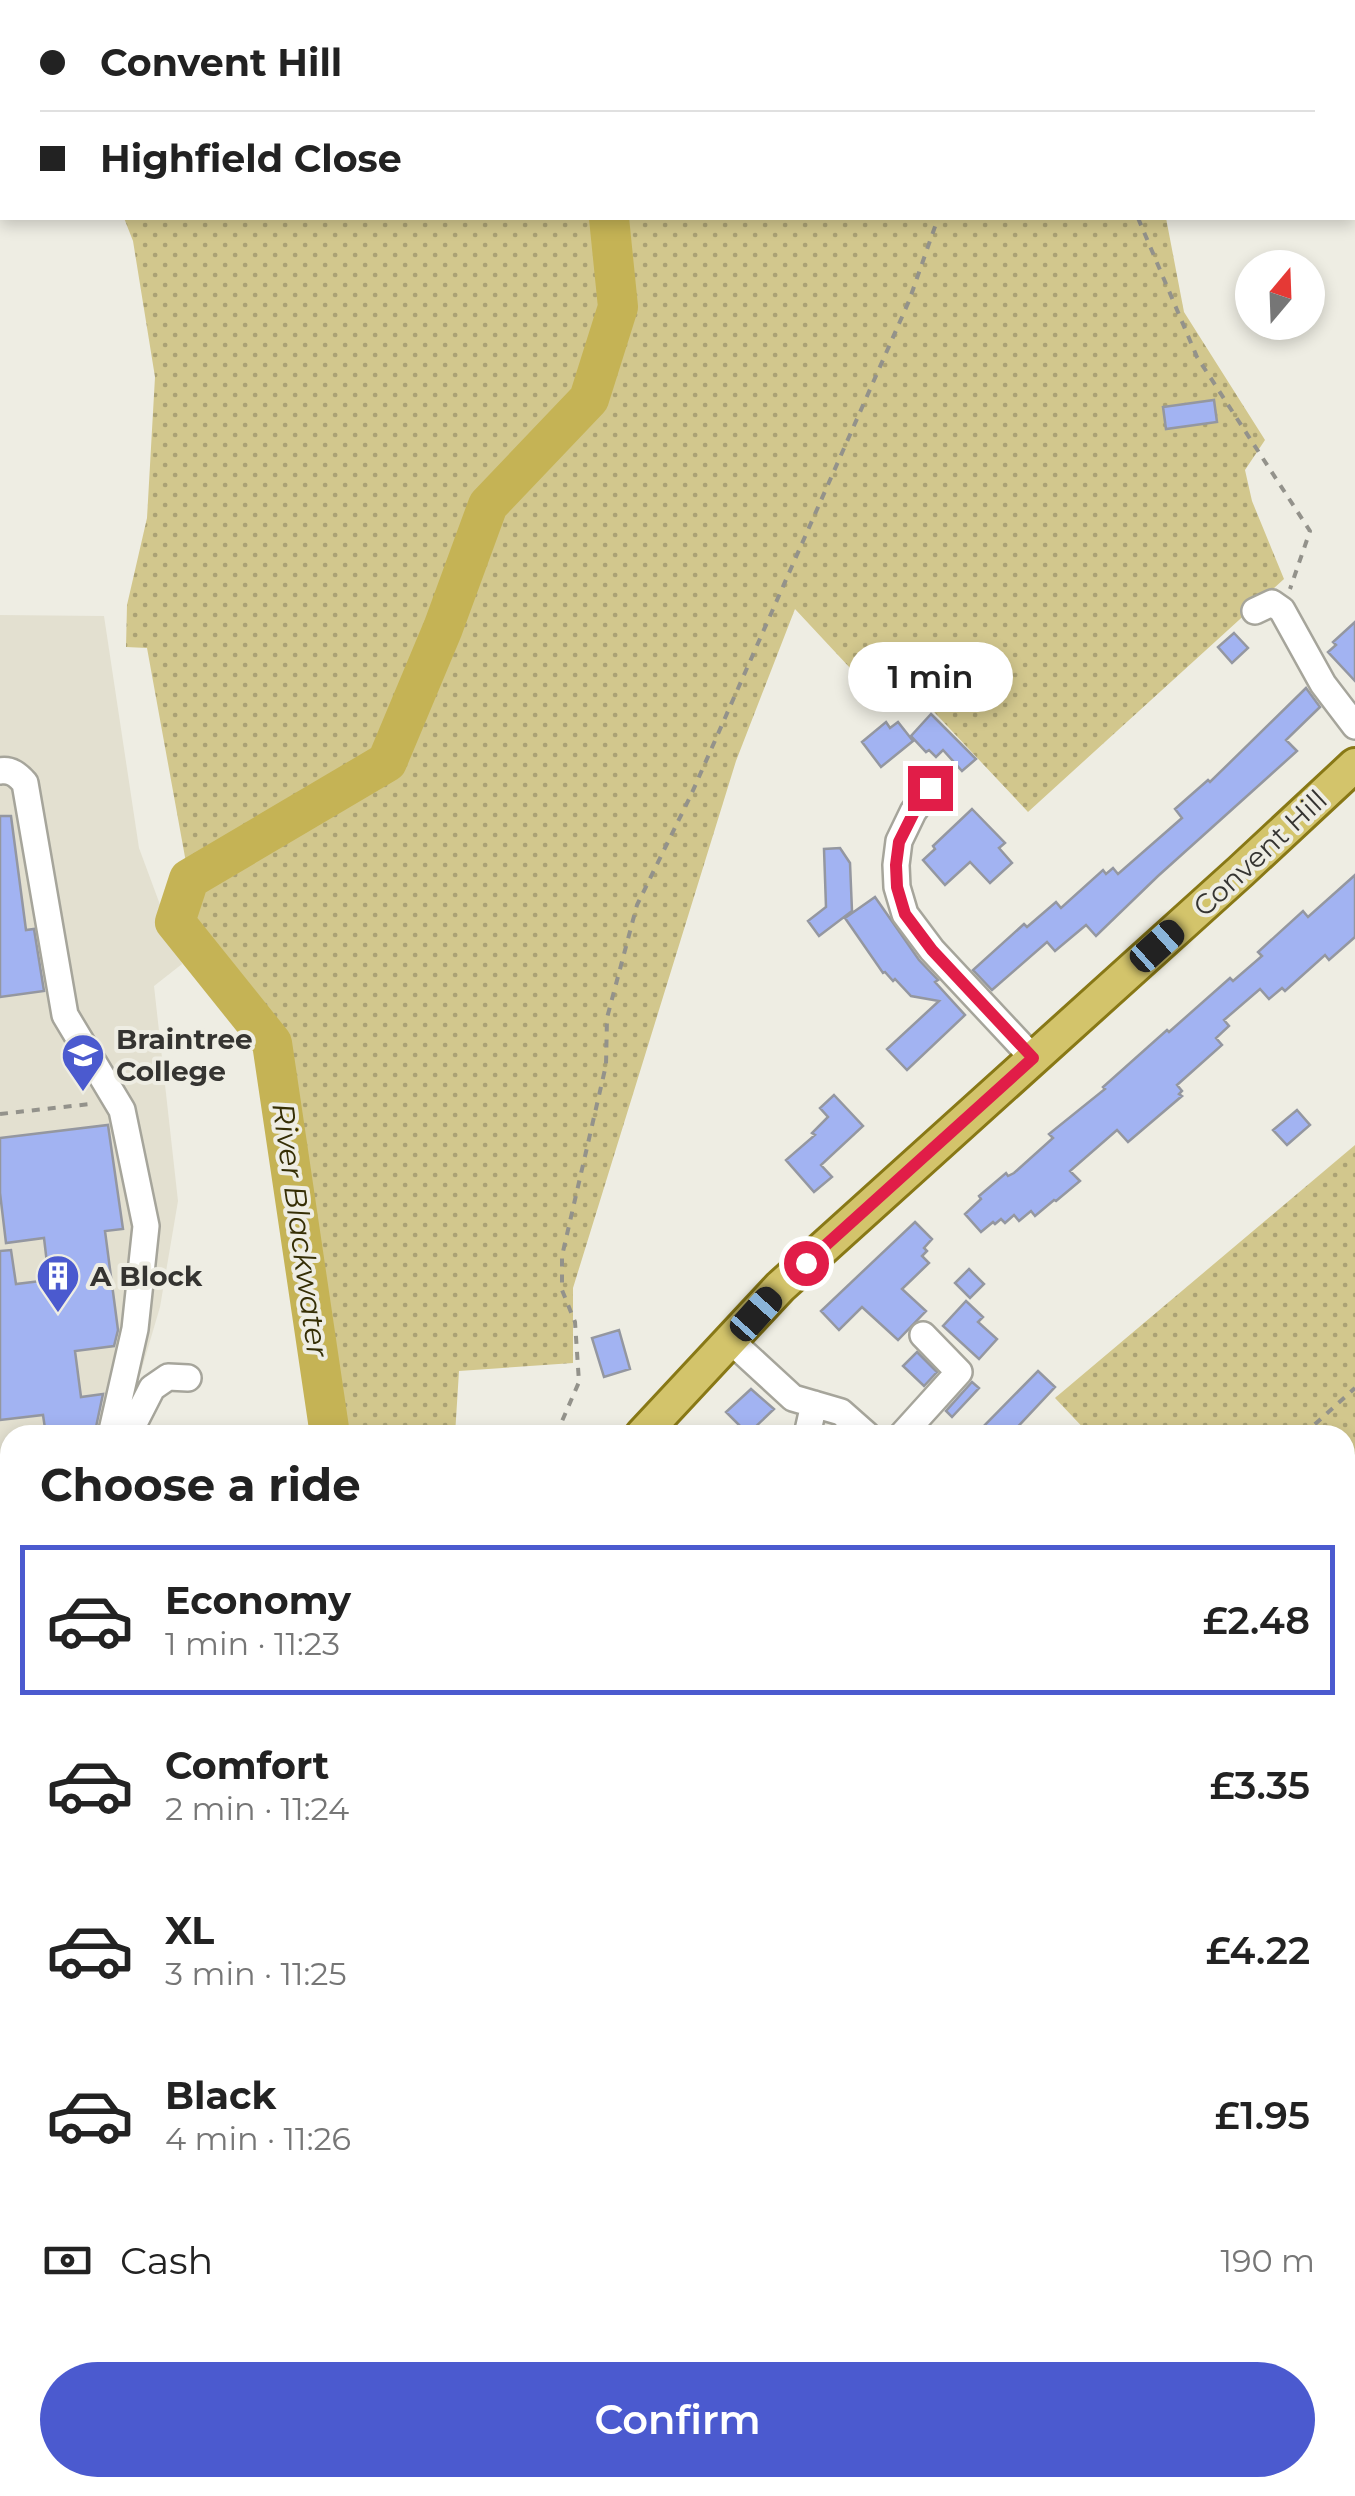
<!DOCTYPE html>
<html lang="en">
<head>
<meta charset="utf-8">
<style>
	body { margin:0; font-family:Montserrat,sans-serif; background:#f2f2f2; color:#222; height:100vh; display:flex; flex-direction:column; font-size:38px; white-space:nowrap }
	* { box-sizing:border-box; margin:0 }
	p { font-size:32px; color:#767676 }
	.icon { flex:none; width:55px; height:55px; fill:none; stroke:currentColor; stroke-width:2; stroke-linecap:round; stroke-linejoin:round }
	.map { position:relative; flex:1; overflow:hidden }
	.details { position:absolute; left:0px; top:1425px; width:1355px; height:1072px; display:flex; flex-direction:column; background:#fff; border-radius:30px 30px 0 0; box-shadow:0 5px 15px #0003 }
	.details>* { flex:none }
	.top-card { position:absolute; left:0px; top:0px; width:1355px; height:220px; box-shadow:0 5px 15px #0003; display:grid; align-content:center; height:220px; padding:0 40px; background:#fff }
	.needle { width:65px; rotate:19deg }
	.buttons { position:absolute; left:1235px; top:250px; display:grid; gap:20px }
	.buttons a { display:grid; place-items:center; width:90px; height:90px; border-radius:50%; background:#fff; box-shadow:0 5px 15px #0003; font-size:50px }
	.end { position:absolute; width:45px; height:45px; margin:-22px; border:12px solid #e11d48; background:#fff; box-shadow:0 0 0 5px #fff }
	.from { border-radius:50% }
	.bubble { position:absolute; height:70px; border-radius:35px; background:#fff; box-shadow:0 5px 15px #0003; font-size:32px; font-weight:600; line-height:70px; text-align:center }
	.car { position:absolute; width:30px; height:60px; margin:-30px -15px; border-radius:12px; box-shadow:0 0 8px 2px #0007; background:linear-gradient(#222 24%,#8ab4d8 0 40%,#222 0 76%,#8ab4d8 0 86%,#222 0) }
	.top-card b { display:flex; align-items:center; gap:35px; height:95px; font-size:38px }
	.top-card b+b { border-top:2px solid #e0e0e0 }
	.top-card i { width:25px; height:25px; background:#222 }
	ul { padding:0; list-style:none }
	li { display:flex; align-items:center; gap:30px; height:150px; margin:0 20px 15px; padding:0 20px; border:5px solid transparent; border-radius:0px }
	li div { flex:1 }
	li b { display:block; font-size:38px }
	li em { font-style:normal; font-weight:600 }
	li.selected { border-color:#4b5acf }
	li>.icon { width:90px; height:90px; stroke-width:1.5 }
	h2 { padding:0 40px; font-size:45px; line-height:120px }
	.pay { display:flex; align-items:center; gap:25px; height:110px; padding:0 40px; font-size:38px }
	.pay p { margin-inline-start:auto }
	.button { display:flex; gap:20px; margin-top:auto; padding:20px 40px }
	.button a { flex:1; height:115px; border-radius:60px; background:#4b5acf; color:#fff; font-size:40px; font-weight:600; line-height:115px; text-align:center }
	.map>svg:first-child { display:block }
	.built { fill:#e3e0d0 }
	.grass { fill:url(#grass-dots) }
	.forest { fill:url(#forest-firs) }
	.park { fill:#d2c78d }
	.water { fill:url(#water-ripples) }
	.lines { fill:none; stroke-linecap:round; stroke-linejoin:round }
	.river { stroke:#c5b355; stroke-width:40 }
	.building { fill:#a2b3f2; stroke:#9497a0; stroke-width:2.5 }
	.minor-casing { stroke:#a6a59b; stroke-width:30 }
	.major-casing { stroke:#887816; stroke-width:38 }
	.path { stroke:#93928b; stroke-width:4; stroke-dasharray:8 8; stroke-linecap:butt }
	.minor { stroke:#fff; stroke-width:25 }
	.major { stroke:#d3c46b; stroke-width:32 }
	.route { stroke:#e11d48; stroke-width:12 }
	.labels { text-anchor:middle; stroke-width:8; stroke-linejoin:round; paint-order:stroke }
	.street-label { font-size:28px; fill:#353431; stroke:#eeede3 }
	.poi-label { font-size:28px; font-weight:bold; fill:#353431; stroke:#eeede3; text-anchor:start }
	.water-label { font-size:30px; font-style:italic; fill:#352e04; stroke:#eeede3 }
</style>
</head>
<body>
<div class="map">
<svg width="1355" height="2496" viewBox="0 0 1355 2496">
	<defs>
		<pattern id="grass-dots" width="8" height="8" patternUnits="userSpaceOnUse" patternTransform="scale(2.5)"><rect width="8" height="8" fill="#d2c78d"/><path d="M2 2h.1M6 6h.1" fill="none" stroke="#aba274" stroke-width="1.8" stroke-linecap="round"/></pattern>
		<pattern id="forest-firs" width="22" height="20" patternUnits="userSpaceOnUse" patternTransform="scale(2.5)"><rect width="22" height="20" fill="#b9a748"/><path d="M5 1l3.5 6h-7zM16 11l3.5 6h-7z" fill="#97893d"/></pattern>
		<pattern id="water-ripples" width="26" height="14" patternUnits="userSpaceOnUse" patternTransform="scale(2.5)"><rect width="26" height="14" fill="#c5b355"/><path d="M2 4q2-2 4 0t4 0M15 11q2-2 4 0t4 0" fill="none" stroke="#a19247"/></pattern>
	</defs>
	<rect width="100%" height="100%" fill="#eeede3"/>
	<path class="built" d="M0 615 104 616 139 848 182 964 154 986 178 1201 160 1307 140 1375 111 1435H10V1704L0 1707Z"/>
	<path class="grass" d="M69 0H1165V2H69Z
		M124 218H1166L1184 312 1265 440 1245 470 1252 501 1284 579 1028 812 874 648 851 669 795 609 736 761 573 1288V1363L459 1371 455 1435H330L272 1043 175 922 189 879 147 648 126 647 127 605 147 518 155 377 133 241Z
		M1355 1145V1985L1345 1978V1435H1090L1055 1398Z"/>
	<path class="forest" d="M1345 2187 1355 2191V2496H977L983 2488H1345Z
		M0 2214 10 2224V2488H817V2496H0Z"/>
	<path class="park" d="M10 2009V2263L0 2272V2014Z"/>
	<path class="water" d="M29 2488H245L244 2496H26Z
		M464 2488H514L516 2496H466Z"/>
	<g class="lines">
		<path class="river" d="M764 2 767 0
			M330 1435 272 1043 175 922 189 879 387 762 443 628 488 505 589 399 618 307 609 218
			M0 2272 10 2263"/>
	</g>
	<path class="building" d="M1214 400 1217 422 1166 429 1163 407Z
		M1355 622V681L1328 652 1336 645 1333 642Z
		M1234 633 1248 648 1232 663 1218 647Z
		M1306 688 1320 707 1286 740 1297 751 1158 876 1096 936 1086 925 1055 951 1047 942 992 990 973 970 1024 924 1027 927 1056 902 1061 908 1103 870 1106 874 1113 868 1118 874 1182 818 1175 809 1208 780 1210 782Z
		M931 714 976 759 962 771 943 750 936 757 929 750 926 752 911 736Z
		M886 722 890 728 898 722 913 741 881 767 862 742Z
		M972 809 1005 843 999 848 1012 863 990 883 970 862 945 885 923 860 935 849 933 846Z
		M0 816H11L26 930 34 929 44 991 0 997Z
		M840 848 850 863 852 911 819 936 808 921 826 907 824 849Z
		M1355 875V937L1329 960 1325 955 1285 991 1282 988 1269 999 1260 989 1224 1020 1229 1026 1216 1038 1222 1045 1177 1085 1182 1091 1179 1094 1182 1096 1128 1142 1117 1130 1070 1171 1080 1181 1056 1201 1054 1200 1035 1216 1031 1211 1019 1221 1014 1215 1005 1223 1001 1219 995 1224 993 1222 981 1232 965 1214 981 1199 979 1196 1006 1173 1008 1176 1014 1173 1053 1138 1049 1134 1105 1089 1103 1087 1167 1030 1169 1032 1230 978 1233 981 1262 956 1258 952 1303 911 1308 917Z
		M875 897 919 960 938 980 935 982 965 1015 907 1070 887 1049 939 1001 911 996 895 979 893 981 885 972 883 973 845 918Z
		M834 1095 863 1126 821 1165 832 1177 814 1192 786 1160 815 1135 812 1133 828 1117 820 1108Z
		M1297 1110 1310 1125 1287 1145 1273 1130Z
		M108 1125 123 1229 105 1231 118 1330 114 1346 75 1351 81 1397 103 1394 96 1427 85 1429V1435H46L43 1415 0 1420V1251L11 1250 16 1284 49 1280 44 1238 6 1243 0 1193V1138Z
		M915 1222 932 1239 924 1248 927 1251 922 1256 929 1263 902 1289 926 1311 898 1340 862 1307 839 1330 821 1311Z
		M969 1269 984 1284 970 1298 955 1283Z
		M966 1301 983 1317 978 1322 997 1339 979 1359 943 1326Z
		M619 1330 630 1369 604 1377 592 1338Z
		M917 1352 937 1372 924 1386 903 1366Z
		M1038 1371 1055 1387 1010 1435H975Z
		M972 1382 979 1388 952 1417 946 1411Z
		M751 1389 774 1409 748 1434 726 1412Z"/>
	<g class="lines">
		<g class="minor-casing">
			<path id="minor" d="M1255 611 1272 603 1282 610 1323 684 1355 726
				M0 771C11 769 18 775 25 783L65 1015 122 1110 146 1226 135 1329 111 1435
				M930 788 913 812 899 841 896 865 897 887 905 914 932 950 1033 1058
				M731 1341 793 1398 841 1412 867 1435
				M128 1435 152 1388 168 1377 188 1378
				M807 1435 814 1404
				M902 1435 959 1372 923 1335
				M0 1484 10 1482
				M0 2014 10 2009
				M1345 2172 1355 2177
				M1345 2223 1355 2216
				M961 2496 965 2488"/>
		</g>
		<g class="major-casing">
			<path id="major" d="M642 1435 780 1287 1241 871 1355 765
				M0 1741 10 1738"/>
		</g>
		<path class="path" d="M1136 0V2
			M1012 2 1013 0
			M1138 218 1197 357 1310 531 1290 589
			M0 1114 90 1104
			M556 1435 579 1382 575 1322 562 1290V1256L606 1065 607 1018 637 905 691 795 909 301 938 218
			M1303 1435 1355 1388
			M1345 1698H1355
			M1345 1954 1355 1965"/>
		<use href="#minor" class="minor"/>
		<use href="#major" class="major"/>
	</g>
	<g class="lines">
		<path class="route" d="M806 1263 1033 1058 932 950 905 914 897 887 896 865 899 842 914 812 930 788"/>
	</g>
	<defs>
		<g id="university-pin" transform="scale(2.25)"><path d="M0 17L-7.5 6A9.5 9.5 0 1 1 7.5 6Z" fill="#4b5acf" stroke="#eeede3"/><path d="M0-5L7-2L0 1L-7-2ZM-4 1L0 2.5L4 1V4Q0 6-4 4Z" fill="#fff"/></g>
		<g id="building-pin" transform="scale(2.25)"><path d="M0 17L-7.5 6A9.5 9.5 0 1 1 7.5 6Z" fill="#4b5acf" stroke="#eeede3"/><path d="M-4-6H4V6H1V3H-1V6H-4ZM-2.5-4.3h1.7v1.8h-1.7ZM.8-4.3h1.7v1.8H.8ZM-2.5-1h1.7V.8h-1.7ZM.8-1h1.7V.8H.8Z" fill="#fff"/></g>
	</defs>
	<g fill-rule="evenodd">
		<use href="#university-pin" x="83" y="1055"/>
		<use href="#building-pin" x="58" y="1276"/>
	</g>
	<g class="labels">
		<g class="street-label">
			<text transform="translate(1260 853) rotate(-43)" y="10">Convent Hill</text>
		</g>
		<g class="poi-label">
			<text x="116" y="1049">Braintree<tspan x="116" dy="32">College</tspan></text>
			<text x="90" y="1286">A Block</text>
		</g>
		<g class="water-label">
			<text transform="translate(300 1230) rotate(82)" y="10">River Blackwater</text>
		</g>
	</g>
</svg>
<div class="buttons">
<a><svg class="needle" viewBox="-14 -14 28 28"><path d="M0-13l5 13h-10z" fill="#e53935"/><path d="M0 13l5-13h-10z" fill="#767676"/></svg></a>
</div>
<i class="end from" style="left:806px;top:1263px"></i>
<i class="end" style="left:930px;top:788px"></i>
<div class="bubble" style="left:848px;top:642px;width:165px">1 min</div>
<i class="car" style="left:1157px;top:946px;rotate:48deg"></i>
<i class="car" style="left:756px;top:1314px;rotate:42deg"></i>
<div class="top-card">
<b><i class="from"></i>Convent Hill</b>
<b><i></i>Highfield Close</b>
</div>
<section class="details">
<h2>Choose a ride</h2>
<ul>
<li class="selected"><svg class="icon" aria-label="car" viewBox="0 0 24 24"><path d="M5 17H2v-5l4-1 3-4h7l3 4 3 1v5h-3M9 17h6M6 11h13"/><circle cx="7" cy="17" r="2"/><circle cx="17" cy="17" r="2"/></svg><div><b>Economy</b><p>1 min · 11:23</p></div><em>£2.48</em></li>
<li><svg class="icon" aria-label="car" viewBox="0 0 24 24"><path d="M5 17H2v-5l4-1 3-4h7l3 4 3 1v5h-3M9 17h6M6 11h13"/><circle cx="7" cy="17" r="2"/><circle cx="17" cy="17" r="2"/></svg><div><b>Comfort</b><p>2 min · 11:24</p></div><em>£3.35</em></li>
<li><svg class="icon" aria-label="car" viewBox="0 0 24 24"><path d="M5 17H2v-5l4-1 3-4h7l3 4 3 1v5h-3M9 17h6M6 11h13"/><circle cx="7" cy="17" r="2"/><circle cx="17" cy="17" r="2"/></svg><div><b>XL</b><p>3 min · 11:25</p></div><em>£4.22</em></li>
<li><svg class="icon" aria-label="car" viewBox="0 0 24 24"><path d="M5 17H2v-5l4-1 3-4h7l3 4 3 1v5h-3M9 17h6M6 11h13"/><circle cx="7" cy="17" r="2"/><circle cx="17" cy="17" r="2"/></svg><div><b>Black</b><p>4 min · 11:26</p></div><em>£1.95</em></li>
</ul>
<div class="pay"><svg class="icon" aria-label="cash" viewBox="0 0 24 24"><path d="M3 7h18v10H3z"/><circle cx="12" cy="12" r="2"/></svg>Cash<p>190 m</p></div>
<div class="button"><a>Confirm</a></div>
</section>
</div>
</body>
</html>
